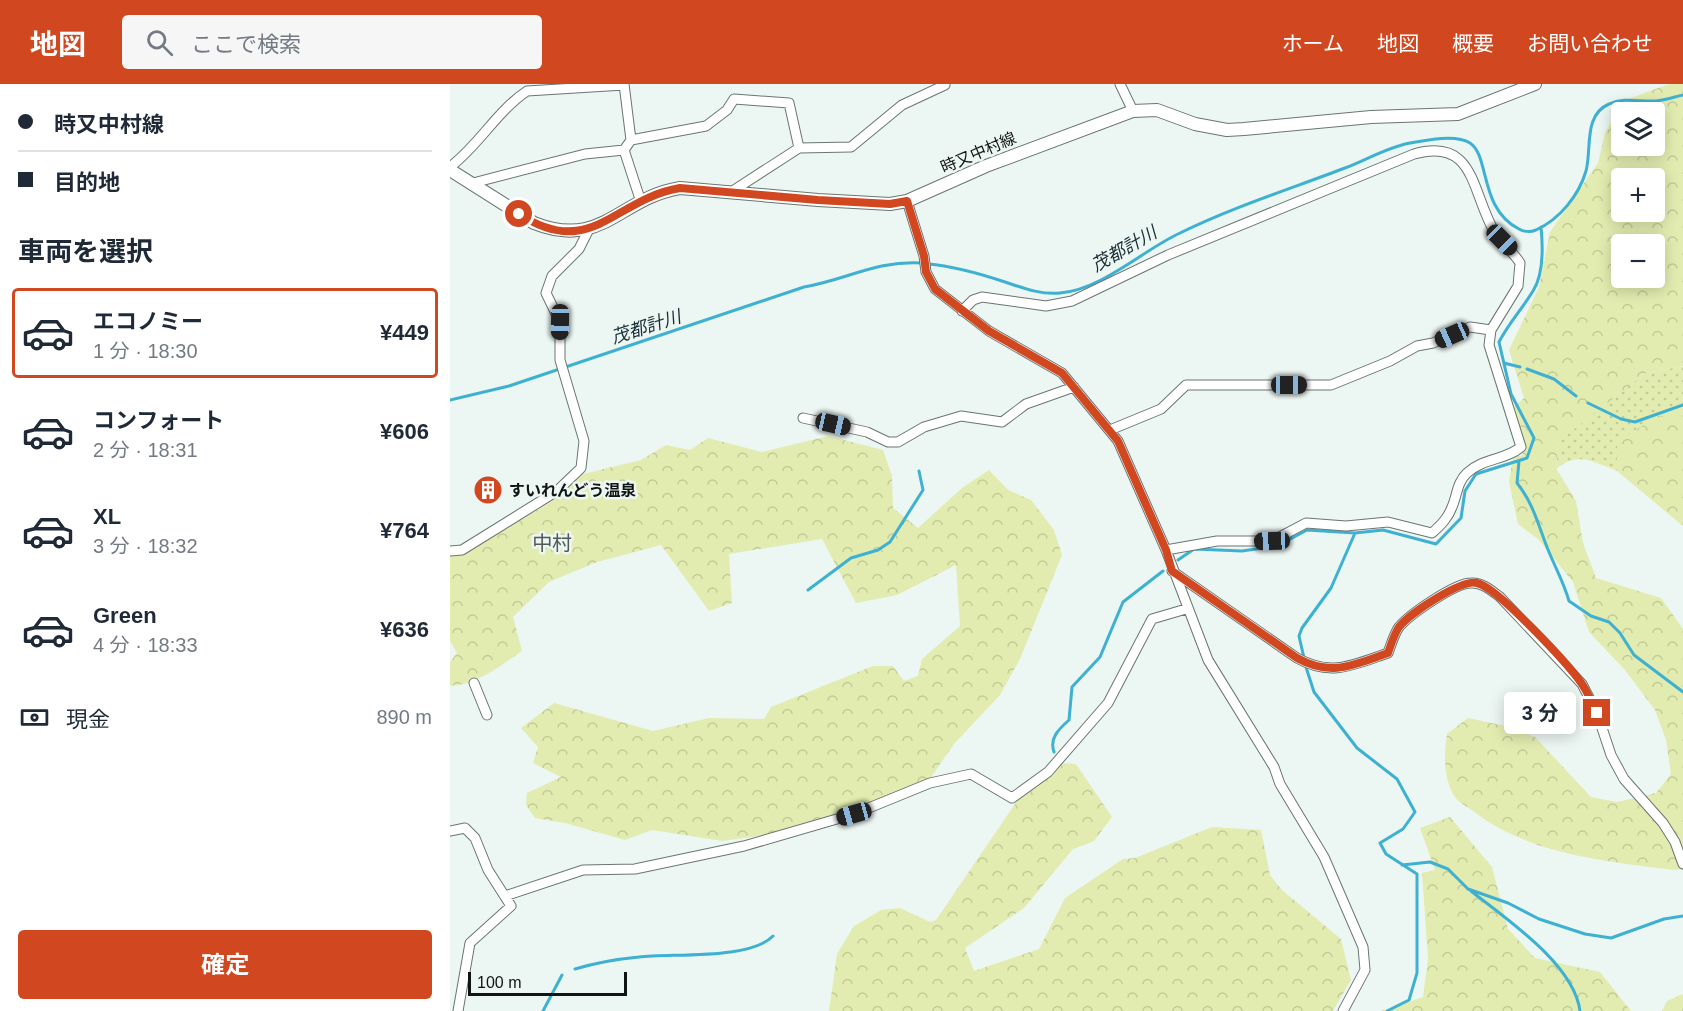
<!DOCTYPE html>
<html lang="ja">
<head>
<meta charset="utf-8">
<style>
	body { margin:0; font-family:Arial,"Noto Sans JP",sans-serif; background:#f6f6f7; color:#1f2937; height:100vh; display:flex; flex-direction:column; font-size:22px; white-space:nowrap }
	* { box-sizing:border-box; margin:0 }
	p { font-size:20px; color:#747a83 }
	.icon { flex:none; width:33px; height:33px; fill:none; stroke:currentColor; stroke-width:2; stroke-linecap:round; stroke-linejoin:round }
	.map { position:relative; flex:1; overflow:hidden }
	.details { display:flex; flex-direction:column; background:#fff; width:450px }
	.details>* { flex:none }
	.banner { display:grid; align-content:center; height:132px; padding:0 18px; background:#fff }
	.fabs { position:absolute; left:1161px; top:18px; display:grid; gap:12px }
	.fabs a { display:grid; place-items:center; width:54px; height:54px; border-radius:6px; background:#fff; box-shadow:0 3px 15px #0003; font-size:30px }
	.scale { position:absolute; left:18px; bottom:15px; width:159px; box-sizing:border-box; padding-left:6px; border:3px solid #101412; border-top:0; font-size:16px; line-height:21px; white-space:nowrap; color:#101412; -webkit-text-stroke:4px #ecf6f2; paint-order:stroke }
	.end { position:absolute; width:27px; height:27px; margin:-14px; border:8px solid #d14820; background:#fff; box-shadow:0 0 0 3px #fff }
	.from { border-radius:50% }
	.bubble { position:absolute; height:42px; border-radius:6px; background:#fff; box-shadow:0 3px 15px #0003; font-size:20px; font-weight:700; line-height:42px; text-align:center }
	.car { position:absolute; width:18px; height:36px; margin:-18px -9px; border-radius:8px; box-shadow:0 0 4px 2px #0007; background:linear-gradient(#222 24%,#8ab4d8 0 40%,#222 0 76%,#8ab4d8 0 86%,#222 0) }
	.banner b { display:flex; align-items:center; gap:21px; height:57px; font-size:22px }
	.banner b+b { border-top:2px solid #e0e1e3 }
	.banner i { width:15px; height:15px; background:#1f2937 }
	ul { padding:0; list-style:none }
	li { display:flex; align-items:center; gap:18px; height:90px; margin:0 12px 9px; padding:0 6px; border:3px solid transparent; border-radius:6px }
	li div { flex:1 }
	li b { display:block; font-size:22px }
	li em { font-style:normal; font-weight:700 }
	li.selected { border-color:#d14820 }
	li>.icon { width:54px; height:54px; stroke-width:1.5 }
	h2 { padding:0 18px; font-size:27px; line-height:72px }
	.pay { display:flex; align-items:center; gap:15px; height:66px; padding:0 18px; font-size:22px }
	.pay p { margin-inline-start:auto }
	.cta { display:flex; gap:12px; margin-top:auto; padding:12px 18px }
	.cta a { flex:1; height:69px; border-radius:6px; background:#d14820; color:#fff; font-size:24px; font-weight:700; line-height:69px; text-align:center }
	header { display:flex; align-items:center; gap:36px; box-sizing:border-box; height:84px; padding:0 30px; background:#d14820; color:#fff }
	header strong { font-size:28px }
	nav { display:flex; gap:33px; margin-inline-start:auto; font-size:21px }
	.search { width:420px; height:54px; background:#f6f6f7; display:flex; align-items:center; gap:15px; box-sizing:border-box; padding:0 21px; border-radius:6px; color:#747a83; font-size:22px }
	main { display:flex; flex:1; min-height:0 }
	.map>svg:first-child { display:block }
	.grass { fill:url(#grass-dots) }
	.forest { fill:url(#forest-crowns); fill-rule:evenodd }
	.lines { fill:none; stroke-linecap:round; stroke-linejoin:round }
	.stream { stroke:#3eb1d2; stroke-width:3 }
	.street-casing { stroke:#6b7571; stroke-width:11 }
	.secondary-casing { stroke:#6b7571; stroke-width:14 }
	.street { stroke:#fff; stroke-width:9 }
	.secondary { stroke:#fff; stroke-width:12 }
	.route { stroke:#d14820; stroke-width:8 }
	.labels { text-anchor:middle; stroke-width:5; stroke-linejoin:round; paint-order:stroke }
	.street-label { font-size:16px; fill:#101412; stroke:#ecf6f2 }
	.poi-label { font-size:16px; font-weight:bold; fill:#101412; stroke:#ecf6f2; text-anchor:start }
	.water-label { font-size:18px; font-style:italic; fill:#192d34; stroke:#ecf6f2 }
	.quarter-label { font-size:20px; fill:#515a56; stroke:#ecf6f2 }
</style>
</head>
<body>
<header>
<strong>地図</strong>
<div class="search"><svg class="icon" aria-label="search" viewBox="0 0 24 24"><circle cx="10" cy="10" r="6"/><path d="M15 15l6 6"/></svg>ここで検索</div>
<nav><a>ホーム</a><a>地図</a><a>概要</a><a>お問い合わせ</a></nav>
</header>
<main>
<section class="details">
<div class="banner">
<b><i class="from"></i>時又中村線</b>
<b><i></i>目的地</b>
</div>
<h2>車両を選択</h2>
<ul>
<li class="selected"><svg class="icon" aria-label="car" viewBox="0 0 24 24"><path d="M5 17H2v-5l4-1 3-4h7l3 4 3 1v5h-3M9 17h6M6 11h13"/><circle cx="7" cy="17" r="2"/><circle cx="17" cy="17" r="2"/></svg><div><b>エコノミー</b><p>1 分 · 18:30</p></div><em>¥449</em></li>
<li><svg class="icon" aria-label="car" viewBox="0 0 24 24"><path d="M5 17H2v-5l4-1 3-4h7l3 4 3 1v5h-3M9 17h6M6 11h13"/><circle cx="7" cy="17" r="2"/><circle cx="17" cy="17" r="2"/></svg><div><b>コンフォート</b><p>2 分 · 18:31</p></div><em>¥606</em></li>
<li><svg class="icon" aria-label="car" viewBox="0 0 24 24"><path d="M5 17H2v-5l4-1 3-4h7l3 4 3 1v5h-3M9 17h6M6 11h13"/><circle cx="7" cy="17" r="2"/><circle cx="17" cy="17" r="2"/></svg><div><b>XL</b><p>3 分 · 18:32</p></div><em>¥764</em></li>
<li><svg class="icon" aria-label="car" viewBox="0 0 24 24"><path d="M5 17H2v-5l4-1 3-4h7l3 4 3 1v5h-3M9 17h6M6 11h13"/><circle cx="7" cy="17" r="2"/><circle cx="17" cy="17" r="2"/></svg><div><b>Green</b><p>4 分 · 18:33</p></div><em>¥636</em></li>
</ul>
<div class="pay"><svg class="icon" aria-label="cash" viewBox="0 0 24 24"><path d="M3 7h18v10H3z"/><circle cx="12" cy="12" r="2"/></svg>現金<p>890 m</p></div>
<div class="cta"><a>確定</a></div>
</section>
<div class="map">
<svg width="1233" height="927" viewBox="0 0 1233 927">
	<defs>
		<pattern id="grass-dots" width="8" height="8" patternUnits="userSpaceOnUse" patternTransform="scale(1.5)"><rect width="8" height="8" fill="#e3ecb0"/><path d="M2 2h.1M6 6h.1" fill="none" stroke="#c2ca96" stroke-width="1.8" stroke-linecap="round"/></pattern>
		<pattern id="forest-crowns" width="20" height="18" patternUnits="userSpaceOnUse" patternTransform="scale(1.5)"><rect width="20" height="18" fill="#e3ecb0"/><path d="M2 6a3 3 0 1 1 6 0M12 15a3 3 0 1 1 6 0" fill="none" stroke="#c2ca96"/></pattern>
	</defs>
	<rect width="100%" height="100%" fill="#ecf6f2"/>
	<path class="grass" d="M1233 282V323L1168 357 1167 387C1143 378 1128 367 1106 385L1109 356 1196 289Z"/>
	<path class="forest" d="M1219 0H1233V282L1196 289 1109 357 1106 384 1126 417 1133 459 1146 494 1211 514 1233 545V785L1224 786C1155 777 1080 771 1023 727 1018 723 1009 719 1005 713 993 695 994 670 997 650L1018 634 1051 641 1085 653 1141 713 1167 718 1206 709 1221 690 1216 656 1205 626 1175 586 1139 548 1123 498 1089 456 1068 440 1059 398 1063 374 1073 371 1063 324 1074 314 1059 266 1089 203 1100 148 1148 79 1155 49 1173 17ZM1172 28H1204V62H1172ZM1172 94H1204V128H1172ZM1172 160H1204V194H1172Z
		M1233 323V442L1167 387V357L1204 335Z
		M378 352 433 366 442 392 443 424 468 444 512 404 539 386 558 406 581 416 604 446 612 471 570 575 550 611 504 660 477 699 382 732 315 751 272 757 202 746 175 756 115 739 85 734 76 721 77 709 111 693 83 679 88 663 71 644 104 619 203 647 259 634 314 635 321 623 423 582H443L454 597 468 592 472 575 510 542 506 481 447 511 406 519 372 455 279 470 282 519 259 527 211 461 147 478 99 498 63 533 72 567C50 582 27 601 0 602V578L7 569 0 557V471L13 470 104 416 133 390 191 376 216 361 240 366 258 354 312 368Z
		M614 679 626 680 662 733 644 757 623 765 574 824 515 864 524 887 589 865 615 814 673 775 685 774 762 743 811 746 820 791 832 806 891 855 901 896 883 927H379L387 870 404 842 431 826 450 824 480 838 486 836 567 717Z
		M1000 733 1042 783 1058 845 1085 874 1150 888 1181 927H931L973 913 978 875 972 789 985 786 970 744Z
		M1233 910V927H1212L1217 917Z"/>
	<g class="lines">
		<path class="stream" d="M478 180C503 182 531 190 555 198 573 204 591 211 610 209 651 206 693 166 730 149 783 123 840 105 895 84 916 76 938 63 960 59 976 56 1006 50 1020 59 1040 72 1029 125 1069 145 1074 148 1081 148 1086 146 1110 135 1129 111 1136 87 1142 65 1133 31 1159 20 1174 13 1190 18 1206 17 1215 16 1224 13 1233 11
			M1054 279 1070 283
			M1077 285 1104 295 1126 312
			M0 316 59 302 354 203C396 196 427 176 472 179
			M1138 319 1171 335 1185 338 1233 321
			M1069 377 1067 399C1084 420 1089 444 1099 468 1106 485 1114 499 1119 517L1141 532 1159 538 1170 549 1184 571 1233 608
			M831 460 857 446 905 449
			M728 476 744 465 792 467 820 463
			M358 506 401 474 428 466 440 458 473 406 469 387
			M854 574 849 552 852 544 881 504 905 449 933 446 986 460 1011 434 1015 407 1026 390 1077 374 1084 354 1061 310 1049 258C1059 239 1072 225 1083 207 1094 190 1093 163 1091 143
			M855 580 864 608 907 664 947 695 965 728 953 745 930 759 936 770 967 790V889L959 916 937 927
			M604 668C599 654 609 645 619 636L622 603 650 573 673 518 713 487
			M952 781 980 778 998 785 1018 805 1058 819 1089 835 1135 850 1161 854 1214 835 1233 832
			M1021 807C1056 835 1124 880 1130 927
			M125 885C145 879 168 875 189 873 222 869 300 876 323 852
			M93 927 112 891"/>
		<g class="street-casing">
			<path id="street" d="M174 0 181 56 174 66 191 118
				M670 0 683 27
				M181 56 256 42 277 26 284 15 339 19 349 64
				M0 83C29 61 47 27 77 7L174 1
				M23 99 135 70 174 66
				M281 108 349 64 401 63 452 21 495 1
				M457 117 474 172 476 188 485 205 539 247 612 289 668 357 716 466 758 576 824 683 830 700 874 773 913 863 915 886 893 927
				M512 227 523 216 532 213 596 222 622 217 718 171 964 70C1025 53 1021 107 1044 147 1050 159 1063 167 1070 179L1068 202 1041 246 1039 261 1071 363C1056 376 1033 374 1017 389 1007 398 1007 412 1002 423 998 434 991 441 982 449L938 438 896 442 856 439 822 457H767L716 466
				M353 334 417 348 438 358H448L474 343 511 332 552 338 576 320 624 303
				M660 346 711 325 736 301H881L940 277 967 262 983 259 1020 243 1041 246
				M0 467 12 466 107 407 131 384 134 357 110 276V238L96 209 102 192 129 165 138 147
				M722 487 847 574C881 593 903 581 938 569 941 561 944 550 949 543 960 530 1005 499 1021 499 1032 498 1042 507 1050 513L1132 600 1147 629 1161 671 1174 695 1213 739 1225 758 1233 780
				M24 599 37 631
				M0 747 15 744 25 754 38 786 61 822 20 859 8 927
				M55 812 133 786 185 785 294 762 404 730 480 699 521 690 562 714 598 688 658 619 702 535 736 525"/>
		</g>
		<g class="secondary-casing">
			<path id="secondary" d="M0 86 84 139C152 166 169 114 230 104L368 116 440 120 457 117 536 82 683 27 707 26 745 40 777 46 794 45 921 33 1008 30 1085 0"/>
		</g>
		<use href="#street" class="street"/>
		<use href="#secondary" class="secondary"/>
	</g>
	<g class="lines">
		<path class="route" d="M69 130C141 177 164 115 230 104L368 116 440 120 457 117 474 172 476 188 485 205 539 247 612 289 668 357 716 466 722 487 847 574C881 593 903 581 938 569 941 561 944 550 949 543 959 530 1011 495 1027 499 1047 503 1119 581 1132 600 1138 609 1142 619 1147 629"/>
	</g>
	<defs>
		<g id="building-disc" transform="scale(1.5)"><circle r="9.5" fill="#d14820" stroke="#ecf6f2"/><path d="M-4-6H4V6H1V3H-1V6H-4ZM-2.5-4.3h1.7v1.8h-1.7ZM.8-4.3h1.7v1.8H.8ZM-2.5-1h1.7V.8h-1.7ZM.8-1h1.7V.8H.8Z" fill="#fff"/></g>
	</defs>
	<g fill-rule="evenodd">
		<use href="#building-disc" x="38" y="406"/>
	</g>
	<g class="labels">
		<g class="street-label">
			<text transform="translate(528 68) rotate(-23)" y="6">時又中村線</text>
		</g>
		<g class="poi-label">
			<text x="59" y="412">すいれんどう温泉</text>
		</g>
		<g class="water-label">
			<text transform="translate(674 165) rotate(-30)" y="6">茂都計川</text>
			<text transform="translate(196 243) rotate(-18)" y="6">茂都計川</text>
		</g>
		<g class="quarter-label">
			<text x="102" y="466">中村</text>
		</g>
	</g>
</svg>
<div class="fabs">
<a><svg class="icon" aria-label="layers" viewBox="0 0 24 24"><path d="M12 4l9 5-9 5-9-5zM3 14l9 5 9-5"/></svg></a>
<a>+</a>
<a>−</a>
</div>
<div class="scale">100 m</div>
<i class="end from" style="left:69px;top:130px"></i>
<i class="end" style="left:1147px;top:629px"></i>
<div class="bubble" style="left:1054px;top:608px;width:72px">3 分</div>
<i class="car" style="left:1052px;top:156px;rotate:135deg"></i>
<i class="car" style="left:110px;top:238px;rotate:181deg"></i>
<i class="car" style="left:1002px;top:251px;rotate:246deg"></i>
<i class="car" style="left:839px;top:301px;rotate:90deg"></i>
<i class="car" style="left:383px;top:340px;rotate:103deg"></i>
<i class="car" style="left:822px;top:457px;rotate:268deg"></i>
<i class="car" style="left:404px;top:730px;rotate:254deg"></i>
</div>
</main>
</body>
</html>
